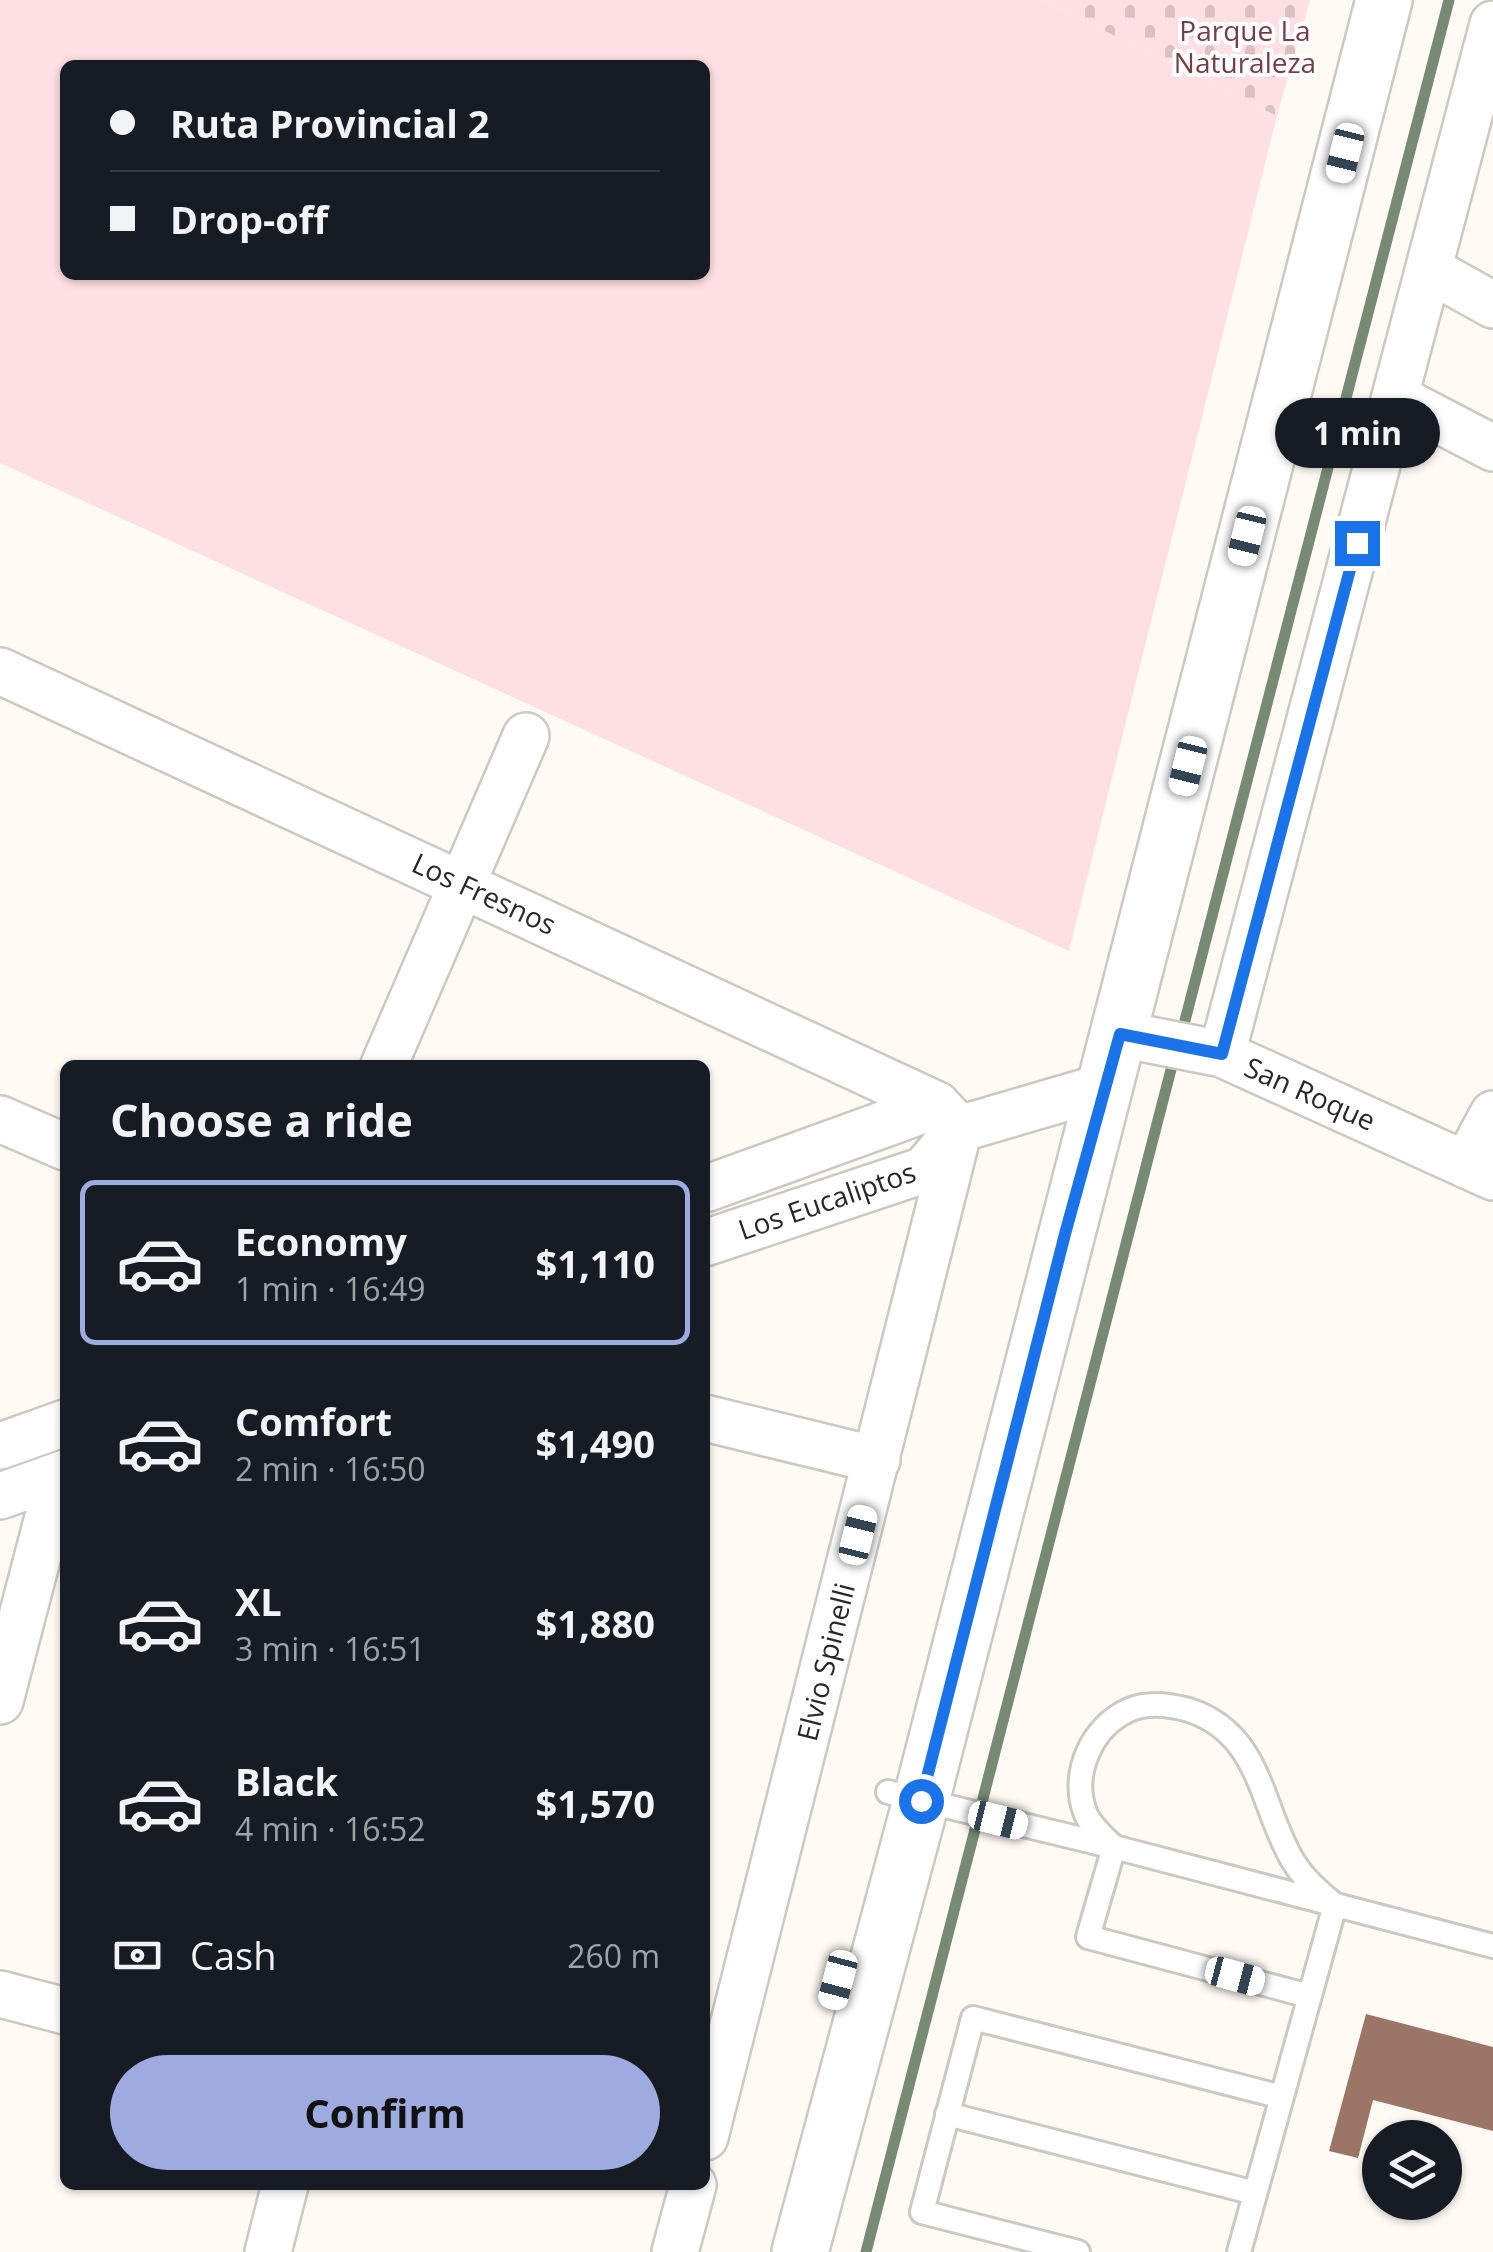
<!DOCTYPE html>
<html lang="en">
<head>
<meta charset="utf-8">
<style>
	body { margin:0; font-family:"Open Sans",sans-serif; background:#242831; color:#f1f3f6; height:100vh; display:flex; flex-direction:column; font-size:38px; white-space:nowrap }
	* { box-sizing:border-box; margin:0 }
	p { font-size:32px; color:#9ea1a6 }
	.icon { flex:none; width:55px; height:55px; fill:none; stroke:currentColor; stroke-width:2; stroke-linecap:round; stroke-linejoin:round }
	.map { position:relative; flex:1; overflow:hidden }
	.details { position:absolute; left:60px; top:1060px; width:650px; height:1130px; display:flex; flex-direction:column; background:#171b24; border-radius:15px; box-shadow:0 2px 8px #0004 }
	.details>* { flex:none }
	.banner { position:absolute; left:60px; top:60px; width:650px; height:220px; border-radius:15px; box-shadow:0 2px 8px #0004; display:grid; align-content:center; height:220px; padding:0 50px; background:#171b24 }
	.fabs { position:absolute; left:1362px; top:2120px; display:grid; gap:20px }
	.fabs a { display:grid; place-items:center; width:100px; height:100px; border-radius:50%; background:#171b24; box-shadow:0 2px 8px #0004; font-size:50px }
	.end { position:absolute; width:45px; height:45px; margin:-22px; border:12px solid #1a73e8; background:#fff; box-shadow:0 0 0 5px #fff }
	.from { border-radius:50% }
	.bubble { position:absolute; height:70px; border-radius:35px; background:#171b24; box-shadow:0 2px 8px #0004; font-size:32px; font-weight:700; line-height:70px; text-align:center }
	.car { position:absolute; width:30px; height:60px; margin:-30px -15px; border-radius:12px; box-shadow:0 0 8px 2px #0007; background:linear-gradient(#fff 24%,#345 0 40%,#fff 0 76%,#345 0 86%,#fff 0) }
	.banner b { display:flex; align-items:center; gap:35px; height:95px; font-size:38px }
	.banner b+b { border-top:2px solid #363941 }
	.banner i { width:25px; height:25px; background:#f1f3f6 }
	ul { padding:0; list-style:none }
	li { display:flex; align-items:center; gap:30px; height:165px; margin:0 20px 15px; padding:0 30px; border:5px solid transparent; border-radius:15px }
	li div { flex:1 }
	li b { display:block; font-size:38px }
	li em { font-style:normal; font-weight:700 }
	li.active { border-color:#9eabe0 }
	li>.icon { width:90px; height:90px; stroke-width:1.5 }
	h2 { padding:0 50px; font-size:45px; line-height:120px }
	.pay { display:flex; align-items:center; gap:25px; height:110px; padding:0 50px; font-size:38px }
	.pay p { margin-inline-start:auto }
	.primary-button { display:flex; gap:20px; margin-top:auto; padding:20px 50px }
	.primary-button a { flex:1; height:115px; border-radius:60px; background:#9eabe0; color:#111; font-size:40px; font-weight:700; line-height:115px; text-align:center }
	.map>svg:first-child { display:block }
	.green { fill:#fedfe3; fill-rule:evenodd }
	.cemetery { fill:url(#cemetery-stones) }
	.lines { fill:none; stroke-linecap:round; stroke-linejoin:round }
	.stream { stroke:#778a74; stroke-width:11 }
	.building { fill:#9b7566 }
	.service-casing { stroke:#ccc8c2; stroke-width:28 }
	.minor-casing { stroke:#ccc8c2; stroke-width:50 }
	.secondary-casing { stroke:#ccc8c2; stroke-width:60 }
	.service { stroke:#fff; stroke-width:22 }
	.minor { stroke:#fff; stroke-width:45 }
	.secondary { stroke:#fff; stroke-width:55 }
	.route { stroke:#1a73e8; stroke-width:12 }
	.labels { text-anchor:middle; stroke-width:8; stroke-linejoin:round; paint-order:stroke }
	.park-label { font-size:28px; fill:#783c48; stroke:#fff }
	.street-label { font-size:28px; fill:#292826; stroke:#fff }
</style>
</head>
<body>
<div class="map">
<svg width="1493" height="2252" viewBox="0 0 1493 2252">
	<defs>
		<pattern id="cemetery-stones" width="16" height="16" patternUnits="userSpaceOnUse" patternTransform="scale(2.5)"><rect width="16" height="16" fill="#fedfe3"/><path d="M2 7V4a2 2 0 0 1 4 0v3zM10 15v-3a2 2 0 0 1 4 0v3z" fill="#dabfc3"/></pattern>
	</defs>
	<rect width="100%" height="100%" fill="#fffaf4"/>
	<path class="green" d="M0 0H1042L1277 116 1069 951 0 463ZM65 65H705V275H65Z"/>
	<path class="cemetery" d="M1042 0H1310L1277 116Z"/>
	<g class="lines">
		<path class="stream" d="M1181 1036 1449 0
			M866 2252 1175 1054"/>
	</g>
	<path class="building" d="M1366 2014 1493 2047V2131L1373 2100 1358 2158 1329 2151Z"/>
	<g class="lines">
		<g class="service-casing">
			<path id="service" d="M888 1792 1114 1847 1493 1946
				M947 2114 1255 2193
				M1078 2252 922 2212 973 2018 1282 2097
				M1239 2252 1335 1905C1319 1892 1304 1879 1293 1861 1260 1806 1262 1734 1189 1710 1171 1705 1147 1702 1129 1710 1091 1727 1071 1774 1085 1812 1090 1826 1104 1837 1114 1847L1088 1937 1309 1996"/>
		</g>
		<g class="minor-casing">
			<path id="minor" d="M1430 270 1493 305
				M1395 397 1493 448
				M0 671 937 1105 959 1129
				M1120 1034 1222 1054 1493 1177
				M1222 1054 1493 24
				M384 1065 526 736
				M0 1119 65 1147
				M1466 1165 1493 1114
				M705 1189 937 1105
				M705 1243 924 1170 959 1129 1106 1086
				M705 1418 877 1460
				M0 1446 65 1423
				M0 1496 65 1473
				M0 1701 59 1475
				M0 1994 65 2011
				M705 2137 959 1129
				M268 2252 285 2185
				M675 2252 693 2185"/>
		</g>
		<g class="secondary-casing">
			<path id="secondary" d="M800 2252 921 1801 1384 0"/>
		</g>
		<use href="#service" class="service"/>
		<use href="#minor" class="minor"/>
		<use href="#secondary" class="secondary"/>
	</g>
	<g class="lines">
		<path class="route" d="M921 1801 1065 1234 1120 1034 1222 1054 1357 543"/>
	</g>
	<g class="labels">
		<g class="park-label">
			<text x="1245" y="41">Parque La<tspan x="1245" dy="32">Naturaleza</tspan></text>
		</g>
		<g class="street-label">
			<text transform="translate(484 894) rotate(25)" y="10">Los Fresnos</text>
			<text transform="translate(1310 1094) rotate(24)" y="10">San Roque</text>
			<text transform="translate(827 1201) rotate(-19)" y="10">Los Eucaliptos</text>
			<text transform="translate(826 1662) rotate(-76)" y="10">Elvio Spinelli</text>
		</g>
	</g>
</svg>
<div class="fabs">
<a><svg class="icon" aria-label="layers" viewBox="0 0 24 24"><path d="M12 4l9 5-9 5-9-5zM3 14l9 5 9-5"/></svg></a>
</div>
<i class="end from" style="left:921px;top:1801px"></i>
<i class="end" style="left:1357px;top:543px"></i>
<div class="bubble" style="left:1275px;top:398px;width:165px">1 min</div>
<i class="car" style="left:1345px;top:153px;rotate:194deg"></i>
<i class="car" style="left:1247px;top:536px;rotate:194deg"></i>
<i class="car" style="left:1188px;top:766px;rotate:194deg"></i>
<i class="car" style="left:858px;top:1535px;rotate:14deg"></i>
<i class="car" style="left:998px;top:1820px;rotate:104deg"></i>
<i class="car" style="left:1235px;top:1976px;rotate:105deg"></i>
<i class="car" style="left:838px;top:1980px;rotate:195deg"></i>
<div class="banner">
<b><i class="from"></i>Ruta Provincial 2</b>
<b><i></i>Drop-off</b>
</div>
<section class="details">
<h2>Choose a ride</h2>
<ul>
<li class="active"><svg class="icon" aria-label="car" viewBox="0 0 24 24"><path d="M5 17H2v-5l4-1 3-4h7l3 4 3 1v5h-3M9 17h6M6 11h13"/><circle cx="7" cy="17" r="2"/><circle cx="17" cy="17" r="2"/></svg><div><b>Economy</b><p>1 min · 16:49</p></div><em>$1,110</em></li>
<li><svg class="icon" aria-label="car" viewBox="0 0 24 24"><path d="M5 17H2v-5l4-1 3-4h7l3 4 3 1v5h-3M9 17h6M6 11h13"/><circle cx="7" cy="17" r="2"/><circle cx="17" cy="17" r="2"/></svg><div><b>Comfort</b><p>2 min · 16:50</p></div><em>$1,490</em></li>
<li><svg class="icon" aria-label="car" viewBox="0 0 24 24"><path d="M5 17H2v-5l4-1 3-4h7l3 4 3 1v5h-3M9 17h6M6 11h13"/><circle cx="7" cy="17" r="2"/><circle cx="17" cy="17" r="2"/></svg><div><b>XL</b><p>3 min · 16:51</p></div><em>$1,880</em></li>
<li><svg class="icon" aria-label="car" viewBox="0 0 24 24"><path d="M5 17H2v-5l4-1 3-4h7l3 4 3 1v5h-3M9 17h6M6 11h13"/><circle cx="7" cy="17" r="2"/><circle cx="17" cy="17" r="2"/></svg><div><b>Black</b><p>4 min · 16:52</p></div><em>$1,570</em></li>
</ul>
<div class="pay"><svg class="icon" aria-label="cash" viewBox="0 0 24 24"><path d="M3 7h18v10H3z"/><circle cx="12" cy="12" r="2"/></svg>Cash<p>260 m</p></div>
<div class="primary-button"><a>Confirm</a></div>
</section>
</div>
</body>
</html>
